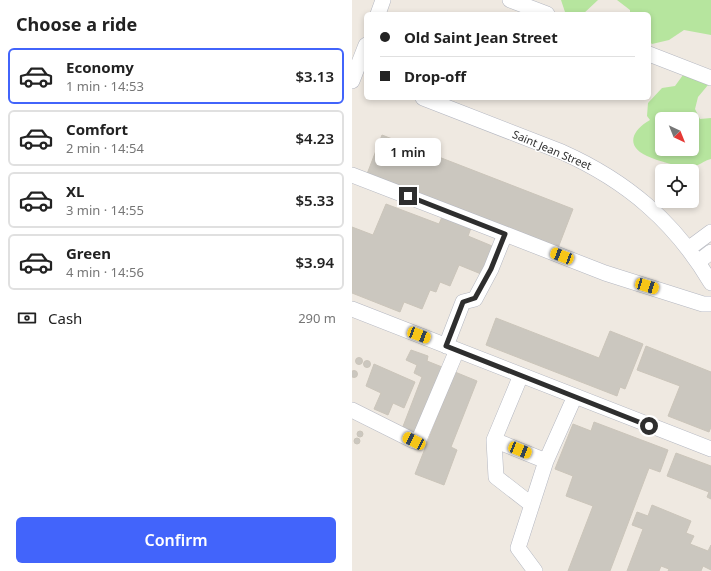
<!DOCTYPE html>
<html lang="en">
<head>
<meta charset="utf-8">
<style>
	body { margin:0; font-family:"Noto Sans",sans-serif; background:#f2f2f2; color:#222; height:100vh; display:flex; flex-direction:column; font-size:15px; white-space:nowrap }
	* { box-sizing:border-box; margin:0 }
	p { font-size:13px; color:#767676 }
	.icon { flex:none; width:22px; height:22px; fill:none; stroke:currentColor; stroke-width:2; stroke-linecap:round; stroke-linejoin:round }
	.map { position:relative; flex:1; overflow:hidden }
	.details { display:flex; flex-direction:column; background:#fff; width:352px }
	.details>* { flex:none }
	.top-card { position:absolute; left:12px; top:12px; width:287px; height:88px; border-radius:6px; box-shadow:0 2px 6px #0003; display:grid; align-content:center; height:88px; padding:0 16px; background:#fff }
	.needle { width:26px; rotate:137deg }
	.fabs { position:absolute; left:303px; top:112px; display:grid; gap:8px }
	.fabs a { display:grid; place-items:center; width:44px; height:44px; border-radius:6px; background:#fff; box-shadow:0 2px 6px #0003; font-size:20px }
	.end { position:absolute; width:18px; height:18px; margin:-9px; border:5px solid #2e2e2e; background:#fff; box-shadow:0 0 0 2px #fff }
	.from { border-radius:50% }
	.bubble { position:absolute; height:28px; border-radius:6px; background:#fff; box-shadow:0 2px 6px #0003; font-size:13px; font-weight:600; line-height:28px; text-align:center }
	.car { position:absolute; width:12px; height:24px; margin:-12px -6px; border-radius:5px; box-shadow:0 0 3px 1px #0007; background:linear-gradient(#f5c518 24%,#345 0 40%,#f5c518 0 76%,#345 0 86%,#f5c518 0) }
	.top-card b { display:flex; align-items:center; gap:14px; height:38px; font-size:15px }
	.top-card b+b { border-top:1px solid #e0e0e0 }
	.top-card i { width:10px; height:10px; background:#222 }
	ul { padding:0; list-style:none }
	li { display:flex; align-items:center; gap:12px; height:56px; margin:0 8px 6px; padding:0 8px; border:2px solid #e0e0e0; border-radius:6px }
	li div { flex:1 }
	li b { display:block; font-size:15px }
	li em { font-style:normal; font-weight:600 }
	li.on { border-color:#4264fb }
	li>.icon { width:36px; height:36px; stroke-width:1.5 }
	h2 { padding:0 16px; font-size:18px; line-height:48px }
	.pay { display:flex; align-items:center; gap:10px; height:44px; padding:0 16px; font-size:15px }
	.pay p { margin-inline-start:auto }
	.primary-button { display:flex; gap:8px; margin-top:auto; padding:8px 16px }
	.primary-button a { flex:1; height:46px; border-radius:6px; background:#4264fb; color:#fff; font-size:16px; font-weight:600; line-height:46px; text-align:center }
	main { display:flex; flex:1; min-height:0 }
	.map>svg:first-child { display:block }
	.green { fill:#b6e59e; fill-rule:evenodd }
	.building { fill:#cbc7bf; stroke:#cbc5ba }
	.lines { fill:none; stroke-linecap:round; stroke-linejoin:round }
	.minor-casing { stroke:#b4b7c1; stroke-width:16 }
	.minor { stroke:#fff; stroke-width:15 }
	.route { stroke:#2e2e2e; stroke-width:5 }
	.labels { text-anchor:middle; stroke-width:3; stroke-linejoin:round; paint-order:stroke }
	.street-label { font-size:11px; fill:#2e2e2e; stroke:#fff }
</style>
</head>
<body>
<main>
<section class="details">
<h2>Choose a ride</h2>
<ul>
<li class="on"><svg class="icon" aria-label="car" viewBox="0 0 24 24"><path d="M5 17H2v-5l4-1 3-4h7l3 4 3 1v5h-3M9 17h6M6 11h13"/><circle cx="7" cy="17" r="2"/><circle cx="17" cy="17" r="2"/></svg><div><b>Economy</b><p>1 min · 14:53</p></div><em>$3.13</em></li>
<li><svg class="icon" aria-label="car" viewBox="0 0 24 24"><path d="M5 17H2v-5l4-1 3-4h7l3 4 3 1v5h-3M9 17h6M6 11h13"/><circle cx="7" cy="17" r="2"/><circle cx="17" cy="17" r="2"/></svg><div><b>Comfort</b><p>2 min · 14:54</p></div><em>$4.23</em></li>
<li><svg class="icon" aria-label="car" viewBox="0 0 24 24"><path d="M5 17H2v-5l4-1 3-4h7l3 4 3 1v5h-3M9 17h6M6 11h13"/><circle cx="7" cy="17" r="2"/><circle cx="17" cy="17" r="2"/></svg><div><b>XL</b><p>3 min · 14:55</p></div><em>$5.33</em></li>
<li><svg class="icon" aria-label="car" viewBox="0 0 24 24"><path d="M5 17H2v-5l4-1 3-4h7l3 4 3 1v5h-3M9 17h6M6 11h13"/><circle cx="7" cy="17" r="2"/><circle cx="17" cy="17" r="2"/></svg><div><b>Green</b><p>4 min · 14:56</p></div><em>$3.94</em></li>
</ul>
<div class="pay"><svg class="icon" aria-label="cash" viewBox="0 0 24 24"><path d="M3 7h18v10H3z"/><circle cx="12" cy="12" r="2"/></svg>Cash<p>290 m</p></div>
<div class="primary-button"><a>Confirm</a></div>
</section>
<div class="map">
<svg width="359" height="571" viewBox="0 0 359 571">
	<rect width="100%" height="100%" fill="#efe9e1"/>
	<path class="green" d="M209 0H246L231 14H221L213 12Z
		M265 0H359V35L332 30 317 40 300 44 297 41V14H278V10Z
		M331 75 356 85 346 97 343 109 348 119 359 118V159C354 160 352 162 348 164 344 166 334 168 330 168 325 167 320 164 315 163 309 161 301 159 295 156 273 146 280 130 298 120L295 116 296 103 310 88 323 86ZM310 119H340V149H310Z"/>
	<path class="building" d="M30 135 221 209 206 248 15 174Z
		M34 204 87 224 90 217 119 228 116 236 145 248 134 276 107 265 98 286 88 282 84 292 78 290 70 309 52 302 48 312 0 293V227L21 235Z
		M144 318 247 358 258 331 291 344 273 389 268 387 265 396 134 345Z
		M294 346 359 372V427L357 432 316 416 328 386 285 370Z
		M59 350 76 356 75 361 90 367 65 435 50 429 70 377 62 373 65 365 54 360Z
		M3.5 361a3.5 3.5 0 1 1 7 0a3.5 3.5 0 1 1-7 0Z
		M11.5 364a3.5 3.5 0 1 1 7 0a3.5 3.5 0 1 1-7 0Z
		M22 364 63 382 52 408 41 403 36 415 22 409 29 393 14 386Z
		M-1.5 374a3.5 3.5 0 1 1 7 0a3.5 3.5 0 1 1-7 0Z
		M103 372 125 381 99 447 105 450 92 485 63 474Z
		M242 422 316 450 308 472 297 468 258 571H216L241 506 214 496 221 476 203 469 221 424 239 431Z
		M5 434a3 3 0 1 1 6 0a3 3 0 1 1-6 0Z
		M2 441a3 3 0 1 1 6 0a3 3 0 1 1-6 0Z
		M324 453 359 466V499L355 497 357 492 315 476Z
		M300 505 339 521 334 533 342 536 338 544 356 551 359 545V570L351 566 349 571H316L317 569 309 566 307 571H275L291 529 280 525 285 512 296 516Z"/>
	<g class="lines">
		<g class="minor-casing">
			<path id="minor" d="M158 0 195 14
				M26 14 31 0
				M297 54 359 78
				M0 81 14 45
				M71 98 210 152C275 181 323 222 359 283
				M0 175 153 234
				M336 249 359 232
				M346 262 359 252
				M0 309 359 449
				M94 346 111 302 123 299 139 269 153 234 253 273 351 304H359
				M169 375 142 440 194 461 223 396
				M0 410 62 441 66 442 105 350
				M142 440 144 477 180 505
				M183 571 166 548 194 461"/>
		</g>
		<use href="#minor" class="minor"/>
	</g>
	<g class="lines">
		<path class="route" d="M56 196 153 234 139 269 123 298 111 302 94 346 297 426"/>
	</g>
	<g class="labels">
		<g class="street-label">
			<text transform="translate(200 150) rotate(23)" y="4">Saint Jean Street</text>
		</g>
	</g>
</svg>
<div class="fabs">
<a><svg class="needle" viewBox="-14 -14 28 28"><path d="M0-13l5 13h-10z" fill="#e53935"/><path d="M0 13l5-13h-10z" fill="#767676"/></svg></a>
<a><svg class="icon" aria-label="locate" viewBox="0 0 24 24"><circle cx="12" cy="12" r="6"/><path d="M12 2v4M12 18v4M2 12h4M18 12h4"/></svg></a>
</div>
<i class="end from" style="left:297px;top:426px"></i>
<i class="end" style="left:56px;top:196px"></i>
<div class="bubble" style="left:23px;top:138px;width:66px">1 min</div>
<i class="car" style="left:210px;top:256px;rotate:291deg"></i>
<i class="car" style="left:295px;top:286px;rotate:107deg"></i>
<i class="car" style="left:67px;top:335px;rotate:111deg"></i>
<i class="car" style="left:62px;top:441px;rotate:297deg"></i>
<i class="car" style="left:168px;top:450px;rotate:112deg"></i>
<div class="top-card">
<b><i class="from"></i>Old Saint Jean Street</b>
<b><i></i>Drop-off</b>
</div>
</div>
</main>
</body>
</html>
